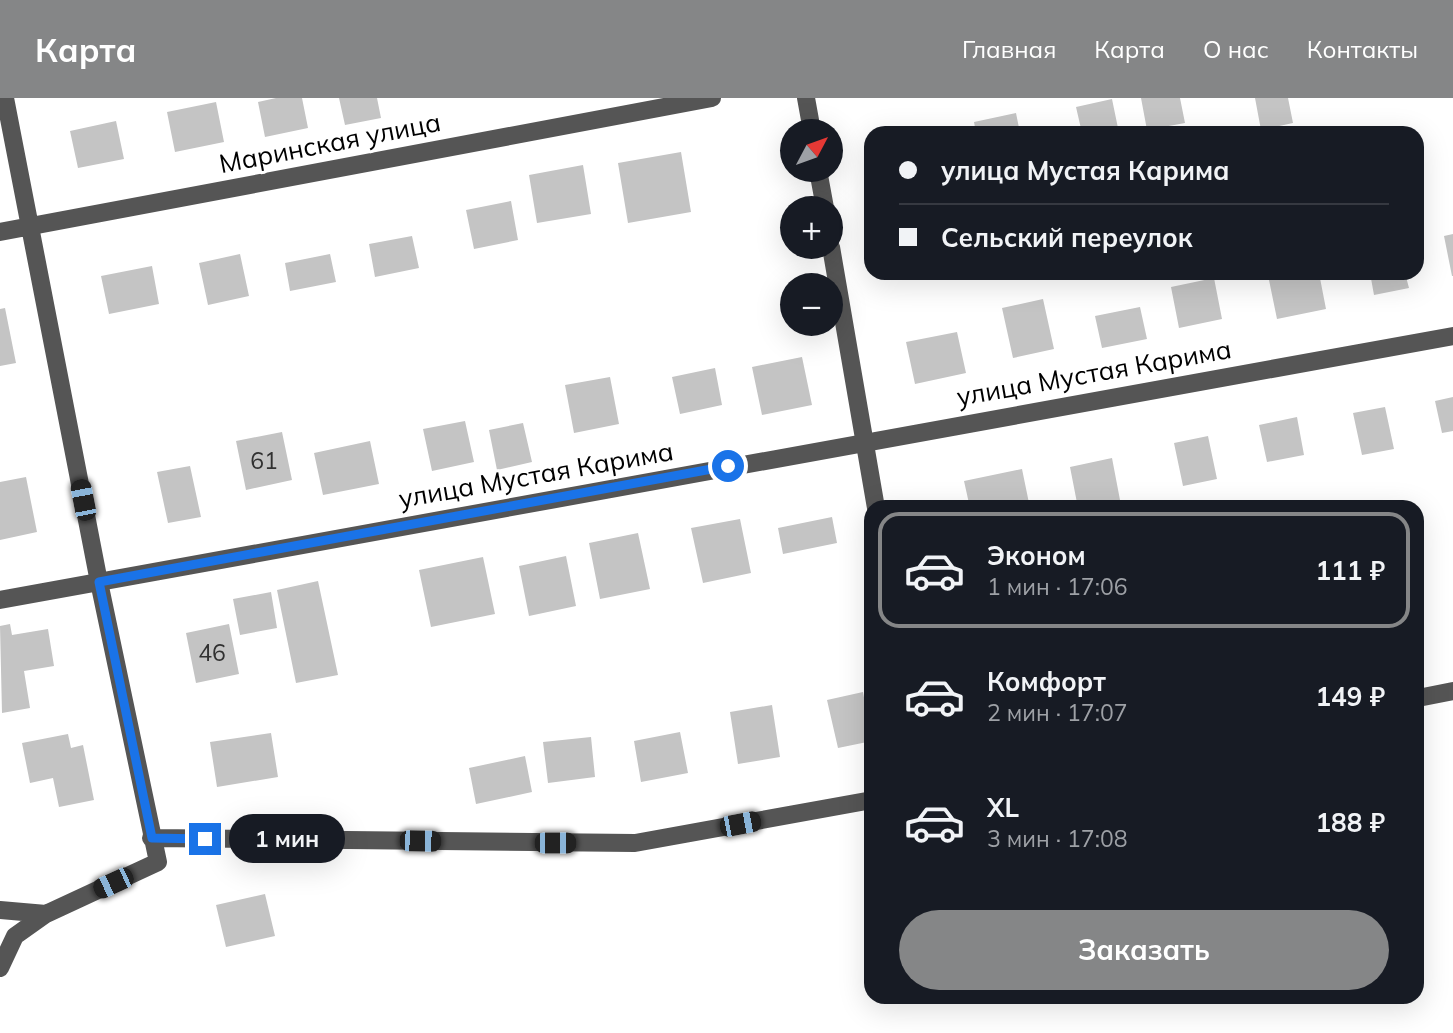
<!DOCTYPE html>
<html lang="ru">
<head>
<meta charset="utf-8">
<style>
	body { margin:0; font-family:Mulish,sans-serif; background:#242831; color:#f1f3f6; height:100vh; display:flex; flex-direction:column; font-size:26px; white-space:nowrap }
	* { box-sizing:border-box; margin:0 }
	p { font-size:23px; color:#9ea1a6 }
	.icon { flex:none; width:38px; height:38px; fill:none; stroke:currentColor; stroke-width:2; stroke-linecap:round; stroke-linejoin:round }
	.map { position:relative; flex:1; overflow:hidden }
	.sheet { position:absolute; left:864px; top:402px; width:560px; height:504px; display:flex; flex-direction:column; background:#171b24; border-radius:21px; box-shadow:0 7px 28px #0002 }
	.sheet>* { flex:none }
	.guide { position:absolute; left:864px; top:28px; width:560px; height:154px; border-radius:21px; box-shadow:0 7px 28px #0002; display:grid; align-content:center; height:154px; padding:0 35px; background:#171b24 }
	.needle { width:46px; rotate:49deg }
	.tools { position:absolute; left:780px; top:21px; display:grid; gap:14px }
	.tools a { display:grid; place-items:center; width:63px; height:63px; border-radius:50%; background:#171b24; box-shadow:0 7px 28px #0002; font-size:35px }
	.end { position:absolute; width:32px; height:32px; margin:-16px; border:9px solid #1a73e8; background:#fff; box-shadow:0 0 0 4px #fff }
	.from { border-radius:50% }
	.bubble { position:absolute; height:49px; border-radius:24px; background:#171b24; box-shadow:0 7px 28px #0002; font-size:23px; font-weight:700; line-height:49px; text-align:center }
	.car { position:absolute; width:21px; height:42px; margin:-21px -10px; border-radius:9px; box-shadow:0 0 5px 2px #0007; background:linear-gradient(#222 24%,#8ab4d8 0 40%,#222 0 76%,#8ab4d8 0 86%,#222 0) }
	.guide b { display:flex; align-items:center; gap:24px; height:66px; font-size:26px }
	.guide b+b { border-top:2px solid #363941 }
	.guide i { width:18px; height:18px; background:#f1f3f6 }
	ul { padding:12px 0 0; list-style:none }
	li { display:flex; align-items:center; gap:21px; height:116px; margin:0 14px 10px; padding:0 21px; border:4px solid transparent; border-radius:21px }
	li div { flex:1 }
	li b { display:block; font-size:26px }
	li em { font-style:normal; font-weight:700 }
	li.selected { border-color:#858687 }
	li>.icon { width:63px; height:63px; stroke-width:1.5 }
	.cta { display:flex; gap:14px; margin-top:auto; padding:14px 35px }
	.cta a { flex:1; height:80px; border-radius:42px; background:#858687; color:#fff; font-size:28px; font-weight:700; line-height:80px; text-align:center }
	header { display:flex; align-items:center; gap:42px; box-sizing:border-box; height:98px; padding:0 35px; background:#858687; color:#fff }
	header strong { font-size:33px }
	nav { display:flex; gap:38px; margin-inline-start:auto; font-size:24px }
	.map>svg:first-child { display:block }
	.building { fill:#c4c4c4 }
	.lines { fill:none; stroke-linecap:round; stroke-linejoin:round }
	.minor { stroke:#555; stroke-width:18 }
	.route { stroke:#1a73e8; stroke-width:9 }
	.labels { text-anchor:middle; stroke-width:6; stroke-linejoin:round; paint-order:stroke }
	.number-label { font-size:23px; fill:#313131 }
	.street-label { font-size:26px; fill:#000; stroke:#fff }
</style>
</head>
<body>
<header>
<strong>Карта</strong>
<nav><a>Главная</a><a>Карта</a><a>О нас</a><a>Контакты</a></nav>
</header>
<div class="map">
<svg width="1453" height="935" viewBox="0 0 1453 935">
	<rect width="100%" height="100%" fill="#fff"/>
	<path class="building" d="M276 0H302L308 30 265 39 258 4Z
		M339 0H377L381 20 345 27Z
		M1141 0H1180L1185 25 1147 32Z
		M1255 0H1288L1293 25 1261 32Z
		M1112 1 1119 35H1082L1076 9Z
		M216 4 224 44 175 54 167 14Z
		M1016 15 1020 35H976L974 24Z
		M116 23 124 61 78 70 70 33Z
		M681 54 691 114 628 125 618 65Z
		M583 67 591 116 537 125 529 77Z
		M511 103 518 142 474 151 466 112Z
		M1453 136V178H1452L1444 138Z
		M412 138 419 170 375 179 369 146Z
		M240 156 249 198 208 207 199 165Z
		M330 156 336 184 290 193 285 165Z
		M152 168 159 206 109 216 101 178Z
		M1304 175H1319L1326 211 1277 221 1269 182Z
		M1370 175H1405L1409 190 1374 197Z
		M1214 180 1222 221 1179 230 1171 189Z
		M1043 201 1054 251 1013 260 1002 210Z
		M1140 209 1147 241 1102 250 1095 218Z
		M5 210 16 265 0 268V211Z
		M957 234 966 275 915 286 906 244Z
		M802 259 812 307 762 317 752 269Z
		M715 270 722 307 680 316 672 279Z
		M610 279 619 326 574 335 565 287Z
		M1453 299V333L1442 335 1435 303Z
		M1385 309 1394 351 1362 357 1353 315Z
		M1297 319 1304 357 1267 364 1259 327Z
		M465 323 474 364 432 373 423 331Z
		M523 325 532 364 497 372 489 332Z
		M282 334 292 382 246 392 236 343Z
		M1208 338 1217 381 1183 388 1174 345Z
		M370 343 379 386 323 397 314 355Z
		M1112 360 1120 402 1078 410 1070 369Z
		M190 368 201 419 168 425 157 374Z
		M1022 371 1030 410H970L964 383Z
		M26 379 37 434 0 442V384Z
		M832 419 837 445 783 456 778 430Z
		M740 421 751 475 703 485 691 430Z
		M638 435 650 491 600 501 589 445Z
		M566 458 576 508 529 518 519 468Z
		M483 459 495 516 431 529 419 472Z
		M318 483 338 577 296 585 277 492Z
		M271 494 277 530 240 537 233 501Z
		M10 526 12 537 48 531 54 568 24 573 30 610 2 615 0 528Z
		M229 526 239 576 196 585 186 535Z
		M863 594 872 643 838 650 827 602Z
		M772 607 780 659 738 666 730 614Z
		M680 634 688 675 641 684 634 643Z
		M271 635 278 679 217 689 210 644Z
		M68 636 71 650 83 647 94 702 59 709 53 680 30 685 22 645Z
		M591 639 595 679 548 685 543 644Z
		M525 658 532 694 476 706 469 670Z
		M265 796 275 838 226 849 216 807Z"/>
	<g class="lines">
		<path class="minor" d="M806 0 812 33
			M818 72 825 110
			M0 134 712 0
			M831 149 876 410
			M0 502 1453 238
			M1418 600 1453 593
			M151 740 635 745 872 702
			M0 812 46 816 158 764 99 484 5 0
			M0 870 15 838 46 816"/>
	</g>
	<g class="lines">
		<path class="route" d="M205 741 152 740 99 484 728 368"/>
	</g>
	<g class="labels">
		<g class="number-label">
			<text x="264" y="371">61</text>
			<text x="212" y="563">46</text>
		</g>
		<g class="street-label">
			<text transform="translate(330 45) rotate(-11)" y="9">Маринская улица</text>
			<text transform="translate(1094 275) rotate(-10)" y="9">улица Мустая Карима</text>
			<text transform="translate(536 377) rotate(-10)" y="9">улица Мустая Карима</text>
		</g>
	</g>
</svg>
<div class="tools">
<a><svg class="needle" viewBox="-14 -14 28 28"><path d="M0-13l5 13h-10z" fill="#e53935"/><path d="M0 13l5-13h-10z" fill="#9ea1a6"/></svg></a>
<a>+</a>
<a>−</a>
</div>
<i class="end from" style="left:728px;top:368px"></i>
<i class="end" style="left:205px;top:741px"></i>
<div class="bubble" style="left:229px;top:716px;width:116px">1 мин</div>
<i class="car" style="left:83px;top:402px;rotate:349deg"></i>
<i class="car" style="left:740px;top:726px;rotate:79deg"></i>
<i class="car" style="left:420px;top:743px;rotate:91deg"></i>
<i class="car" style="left:555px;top:745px;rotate:90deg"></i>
<i class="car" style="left:113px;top:785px;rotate:245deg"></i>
<div class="guide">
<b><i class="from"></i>улица Мустая Карима</b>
<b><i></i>Сельский переулок</b>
</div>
<section class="sheet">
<ul>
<li class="selected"><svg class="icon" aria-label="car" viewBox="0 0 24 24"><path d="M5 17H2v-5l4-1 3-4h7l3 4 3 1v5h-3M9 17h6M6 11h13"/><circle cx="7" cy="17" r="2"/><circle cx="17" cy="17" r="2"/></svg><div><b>Эконом</b><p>1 мин · 17:06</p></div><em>111 ₽</em></li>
<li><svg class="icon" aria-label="car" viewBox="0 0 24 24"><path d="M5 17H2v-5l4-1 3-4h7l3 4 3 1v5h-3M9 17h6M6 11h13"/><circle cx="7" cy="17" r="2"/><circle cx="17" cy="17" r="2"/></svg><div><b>Комфорт</b><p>2 мин · 17:07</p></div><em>149 ₽</em></li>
<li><svg class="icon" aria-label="car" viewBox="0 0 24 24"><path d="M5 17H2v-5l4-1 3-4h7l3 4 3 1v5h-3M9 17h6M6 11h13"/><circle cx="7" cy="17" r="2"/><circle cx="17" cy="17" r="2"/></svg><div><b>XL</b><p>3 мин · 17:08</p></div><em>188 ₽</em></li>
</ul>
<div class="cta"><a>Заказать</a></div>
</section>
</div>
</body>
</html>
